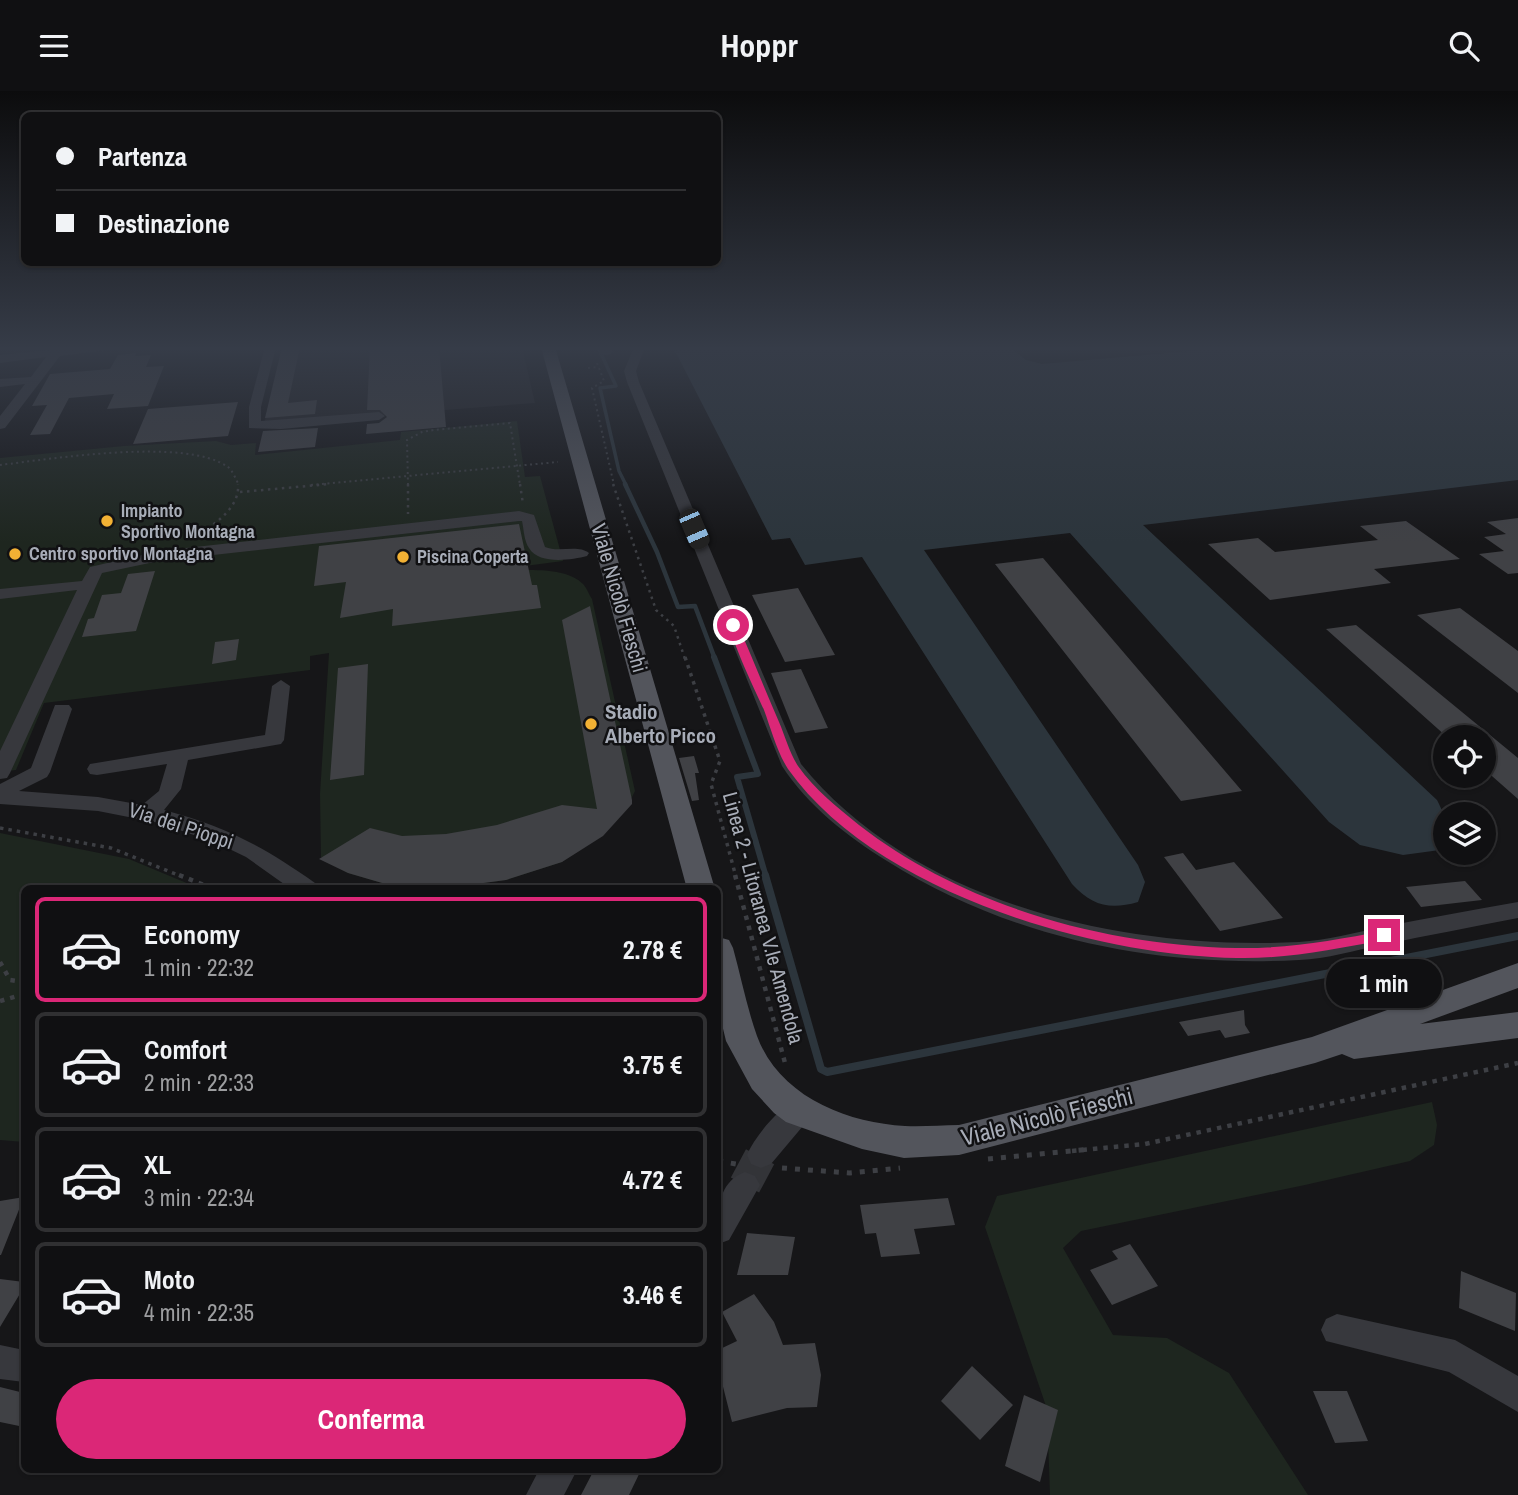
<!DOCTYPE html>
<html lang="it">
<head>
<meta charset="utf-8">
<style>
	body { margin:0; font-family:"Archivo Narrow",sans-serif; background:#1e1e20; color:#f1f3f6; height:100vh; display:flex; flex-direction:column; font-size:26px; white-space:nowrap }
	* { box-sizing:border-box; margin:0 }
	p { font-size:23px; color:#9c9d9f }
	.icon { flex:none; width:38px; height:38px; fill:none; stroke:currentColor; stroke-width:2; stroke-linecap:round; stroke-linejoin:round }
	.map { position:relative; flex:1; overflow:hidden }
	.sheet { position:absolute; left:21px; top:794px; width:700px; height:588px; display:flex; flex-direction:column; background:#101012; border-radius:10px; box-shadow:0 2px 5px #0004,0 0 0 2px #303032 }
	.sheet>* { flex:none }
	.banner { position:absolute; left:21px; top:21px; width:700px; height:154px; border-radius:10px; box-shadow:0 2px 5px #0004,0 0 0 2px #303032; display:grid; align-content:center; height:154px; padding:0 35px; background:#101012 }
	.buttons { position:absolute; left:1433px; top:634px; display:grid; gap:14px }
	.buttons a { display:grid; place-items:center; width:63px; height:63px; border-radius:50%; background:#101012; box-shadow:0 2px 5px #0004,0 0 0 2px #303032; font-size:35px }
	.end { position:absolute; width:32px; height:32px; margin:-16px; border:9px solid #db2777; background:#fff; box-shadow:0 0 0 4px #fff }
	.from { border-radius:50% }
	.bubble { position:absolute; height:49px; border-radius:24px; background:#101012; box-shadow:0 2px 5px #0004,0 0 0 2px #303032; font-size:23px; font-weight:700; line-height:49px; text-align:center }
	.car { position:absolute; width:21px; height:42px; margin:-21px -10px; border-radius:9px; box-shadow:0 0 5px 2px #0007; background:linear-gradient(#222 24%,#8ab4d8 0 40%,#222 0 76%,#8ab4d8 0 86%,#222 0) }
	.banner b { display:flex; align-items:center; gap:24px; height:66px; font-size:26px }
	.banner b+b { border-top:2px solid #303032 }
	.banner i { width:18px; height:18px; background:#f1f3f6 }
	ul { padding:12px 0 0; list-style:none }
	li { display:flex; align-items:center; gap:21px; height:105px; margin:0 14px 10px; padding:0 21px; border:4px solid #303032; border-radius:10px }
	li div { flex:1 }
	li b { display:block; font-size:26px }
	li em { font-style:normal; font-weight:700 }
	li.selected { border-color:#db2777 }
	li>.icon { width:63px; height:63px; stroke-width:1.5 }
	.cta { display:flex; gap:14px; margin-top:auto; padding:14px 35px }
	.cta a { flex:1; height:80px; border-radius:42px; background:#db2777; color:#fff; font-size:28px; font-weight:700; line-height:80px; text-align:center }
	header { display:flex; justify-content:space-between; align-items:center; height:91px; padding:0 35px; background:#101012; font-size:32px; font-weight:700 }
	.map>svg:first-child { display:block }
	.built { fill:#222225 }
	.green { fill:#1e261f }
	.water { fill:#2c353c }
	.lines { fill:none; stroke-linecap:round; stroke-linejoin:round }
	.stream-far3 { stroke:#2c353c; stroke-width:3.5 }
	.stream-far2 { stroke:#2c353c; stroke-width:4.5 }
	.stream-far1 { stroke:#2c353c; stroke-width:6 }
	.stream { stroke:#2c353c; stroke-width:8 }
	.building { fill:#404145 }
	.minor-tunnel { stroke:#333438; stroke-width:32; stroke-dasharray:32 16; stroke-linecap:butt }
	.path-far4 { stroke:#3d3f44; stroke-width:2; stroke-dasharray:2 3.5; stroke-linecap:butt }
	.path-far3 { stroke:#3d3f44; stroke-width:2.5; stroke-dasharray:2.5 4.5; stroke-linecap:butt }
	.path-far2 { stroke:#3d3f44; stroke-width:3.5; stroke-dasharray:3.5 5; stroke-linecap:butt }
	.path-far1 { stroke:#3d3f44; stroke-width:4.5; stroke-dasharray:4.5 6; stroke-linecap:butt }
	.path { stroke:#3d3f44; stroke-width:5; stroke-dasharray:5 8; stroke-linecap:butt }
	.minor { fill:#37383d; fill-rule:evenodd }
	.major { fill:#53555c; fill-rule:evenodd }
	.route { fill:#db2777 }
	.poi-dot { fill:#f2b134; stroke:#111113; stroke-width:2.5 }
	.labels { text-anchor:middle; stroke-width:5; stroke-linejoin:round; paint-order:stroke }
	.far-poi-label { font-size:18px; font-weight:bold; fill:#a8adb8; stroke:#111113; text-anchor:start }
	.street-label { font-size:21px; fill:#a8adb8; stroke:#111113 }
	.poi-label { font-size:21px; font-weight:bold; fill:#a8adb8; stroke:#111113; text-anchor:start }
	.near-street-label { font-size:24px; fill:#a8adb8; stroke:#111113 }
</style>
</head>
<body>
<header><svg class="icon" aria-label="menu" viewBox="0 0 24 24"><path d="M4 6h16M4 12h16M4 18h16"/></svg>Hoppr<svg class="icon" aria-label="search" viewBox="0 0 24 24"><circle cx="10" cy="10" r="6"/><path d="M15 15l6 6"/></svg></header>
<div class="map">
<svg width="1518" height="1404" viewBox="0 0 1518 1404">
	<rect width="100%" height="100%" fill="#161618"/>
	<path class="built" d="M283 256H522L535 312 264 333Z"/>
	<path class="green" d="M517 330 525 386 540 385 563 470 480 481C508 481 562 472 583 493 587 497 589 504 592 508L635 700 625 720 562 771 506 789 446 797 389 794 348 782 321 766 320 703 329 562 310 565V579L44 612 16 679 0 681V367L124 355 216 350 231 354 256 352 255 364 400 349 401 341Z
		M0 742 129 768 201 798H24V1002L19 1008 24 1011V1051L0 1049Z
		M1432 1011 1437 1034 1434 1054 1410 1070 1305 1094 1081 1140 1063 1157 1113 1244 1167 1247 1229 1282 1308 1404H1050L1047 1318 985 1136 997 1105Z"/>
	<path class="water" d="M673 256H1010L1026 269 1042 273 1237 256H1518V389L1143 434 1437 709C1446 726 1450 742 1440 759L1403 764 1360 754 1329 731 1070 442 924 459 1138 774 1145 791 1138 811C1110 819 1092 815 1072 793L862 466 805 474 790 447 772 449Z"/>
	<g class="lines">
		<path class="stream-far3" d="M598 256 616 295 600 297 619 380 626 394"/>
		<path class="stream-far2" d="M625 393 657 461 678 516 695 515 715 568"/>
		<path class="stream-far1" d="M714 566 758 683 737 686 766 786"/>
		<path class="stream" d="M765 784 821 978 827 981 1518 845"/>
	</g>
	<path class="building" d="M282 256H300L288 312 317 309 315 323 265 327Z
		M370 256H390V258L439 256 446 336 366 343 367 333 379 332 387 326 380 319H367Z
		M136 262 135 265 151 264 146 276 164 275 148 315 107 318 114 303 69 307 50 343 30 344 47 314 32 315 50 283 110 278 118 264Z
		M238 311 228 345 133 353 148 318Z
		M318 337 315 356 258 361 263 340Z
		M1518 427V482L1508 483 1479 463 1504 460 1484 446 1506 443 1487 431Z
		M1406 430 1460 468 1374 478 1391 492 1270 509 1208 453 1258 447 1275 461 1378 449 1360 435Z
		M519 433 532 494H537L541 517 392 535 393 518 340 527 346 491 314 495 319 455Z
		M1043 467 1242 700 1181 710 995 473Z
		M155 480 136 540 82 546 88 528 94 527 102 504 121 502 128 483Z
		M798 497 835 564 785 571 752 504Z
		M590 515 632 709V713L603 745 562 771 506 789 446 797 389 794 348 782 319 768 370 737 402 745 446 743 497 734 562 714 597 718 562 529Z
		M1460 517 1518 560V602L1417 524Z
		M1356 534 1518 667V708L1484 678V646H1447L1326 538Z
		M239 548 236 569 212 573 215 551Z
		M368 573 364 684 330 689 338 577Z
		M801 578 828 637 795 642 771 582Z
		M694 665 699 682H695L699 709 692 710 679 667Z
		M1183 762 1196 779 1234 771 1283 827 1220 840 1164 766Z
		M1465 790 1482 809 1421 816 1406 796Z
		M1244 919 1245 934 1250 942 1225 947 1220 939 1188 945 1179 931Z
		M24 1106 1 1164H0V1110Z
		M948 1107 955 1134 914 1138 920 1163 881 1166 876 1142 865 1143 860 1114Z
		M747 1142 795 1146 788 1184H737Z
		M1130 1153 1158 1195 1112 1214 1090 1179 1118 1168 1112 1160Z
		M1461 1180 1516 1202 1515 1240 1459 1217Z
		M0 1188 24 1191V1196L0 1236Z
		M754 1203 774 1231 783 1254 815 1252 821 1284 817 1316 787 1317 732 1331 718 1276V1259L737 1250 722 1221Z
		M972 1275 1013 1314 980 1349 941 1310Z
		M0 1296 24 1302V1336L0 1331Z
		M1313 1300H1347L1368 1350 1335 1352Z
		M1024 1304 1058 1319 1040 1391 1005 1375Z
		M594 1379H641L629 1404H581Z"/>
	<g class="lines">
		<path class="minor-tunnel" d="M745 1094 761 1064"/>
		<path class="path-far4" d="M597 272 604 290 592 297 614 394
			M588 277 599 276
			M0 374C51 368 186 346 228 376 233 380 236 389 239 394
			M311 394 558 371
			M408 394 407 349 422 341 434 339 510 332 520 394"/>
		<path class="path-far3" d="M408 393V423
			M520 393 523 413
			M613 393 656 519 674 535 685 568
			M240 401 330 393
			M196 445C215 433 240 417 238 393"/>
		<path class="path-far2" d="M685 566 720 670 711 693 736 786
			M0 737 111 757 183 786"/>
		<path class="path-far1" d="M179 784 214 798
			M735 784 785 972
			M0 871 10 889 24 891
			M0 910 24 903
			M1072 1060 1145 1053 1518 972"/>
		<path class="path" d="M988 1068 1091 1058
			M718 1070 736 1073
			M782 1077 850 1082 900 1077"/>
		<path class="minor" d="M80 256H113L107 259 60 265 5 337 0 338V325L25 293 0 296V288L31 286 46 266 0 272V264Z
			M265 256H276L261 316V330L379 321 385 325 379 329 281 338 249 337V316Z
			M634 256H645L636 280 639 291 801 673C915 814 1126 860 1299 851 1327 849 1355 842 1382 836 1427 827 1473 819 1518 811V827C1473 836 1428 844 1382 854 1355 859 1327 868 1299 869 1156 877 1009 847 887 770 847 745 808 715 782 675L627 291 624 280Z
			M604 258 612 259 614 261 608 264 600 263V259Z
			M519 420 534 424 545 456C559 462 578 453 589 462L587 465C571 469 539 474 529 457 524 450 524 439 522 430H519L159 470 102 482 10 682 7 687 0 688V660L77 499 0 508V498L82 490 90 476 159 460Z
			M281 589 290 595 284 649 281 653 188 669 181 698 164 719C225 735 264 756 315 792L319 798H291L246 766 217 752 159 732 98 720 0 713V693L31 677 55 614H69L72 618 50 681 47 686 19 700 98 706 142 714 159 700 167 673 97 684 90 683 87 678 90 673 265 644 272 595Z
			M798 1009 808 1013 812 1021 808 1029 771 1073 761 1077 751 1073 747 1064C755 1045 779 1016 798 1009Z
			M745 1081 755 1085 760 1094 729 1149 718 1153C716 1127 716 1091 745 1081Z
			M1337 1223 1455 1249 1518 1285V1321L1449 1281 1326 1250 1321 1239 1326 1228Z
			M0 1254 24 1259V1291L0 1288Z
			M539 1379H577L564 1404H526Z"/>
		<path class="major" d="M541 256H555L715 798H687Z
			M718 846 729 849 733 857C741 886 747 917 757 945 779 1005 846 1032 905 1035 923 1036 941 1034 959 1034L1312 946 1518 872V897L1420 933 1518 921V947L1354 968 1342 963 1315 972 959 1064 904 1067 862 1058 786 1031 774 1022 752 998 726 950 718 917Z"/>
	</g>
	<linearGradient id="sky" x2="0" y2="1"><stop stop-color="#0c0c0d"/><stop offset="0.57" stop-color="#363c48"/><stop offset="1" stop-color="#363c48" stop-opacity="0"/></linearGradient>
	<rect width="1518" height="452" fill="url(#sky)"/>
	<path class="route" d="M730 532 738 534C752 566 765 599 779 631 785 645 790 663 798 675 815 699 837 716 859 734 965 816 1104 854 1236 857 1287 858 1335 849 1384 840L1390 844 1384 849C1335 858 1287 868 1237 867 1093 865 875 801 788 678 777 661 771 638 764 619 756 601 729 546 730 532Z"/>
	<g class="poi-dot">
		<circle cx="107" cy="430" r="7"/>
		<circle cx="15" cy="463" r="7"/>
		<circle cx="403" cy="466" r="7"/>
		<circle cx="591" cy="633" r="7"/>
	</g>
	<g class="labels">
		<g class="far-poi-label">
			<text x="121" y="426">Impianto<tspan x="121" dy="21">Sportivo Montagna</tspan></text>
			<text x="29" y="469">Centro sportivo Montagna</text>
			<text x="417" y="472">Piscina Coperta</text>
		</g>
		<g class="street-label">
			<text transform="translate(619 507) rotate(74)" y="7">Viale Nicolò Fieschi</text>
			<text transform="translate(181 735) rotate(18)" y="7">Via dei Pioppi</text>
			<text transform="translate(763 827) rotate(75)" y="7">Linea 2 - Litoranea V.le Amendola</text>
		</g>
		<g class="poi-label">
			<text x="605" y="628">Stadio<tspan x="605" dy="24">Alberto Picco</tspan></text>
		</g>
		<g class="near-street-label">
			<text transform="translate(1047 1026) rotate(-14)" y="8">Viale Nicolò Fieschi</text>
		</g>
	</g>
</svg>
<div class="buttons">
<a><svg class="icon" aria-label="locate" viewBox="0 0 24 24"><circle cx="12" cy="12" r="6"/><path d="M12 2v4M12 18v4M2 12h4M18 12h4"/></svg></a>
<a><svg class="icon" aria-label="layers" viewBox="0 0 24 24"><path d="M12 4l9 5-9 5-9-5zM3 14l9 5 9-5"/></svg></a>
</div>
<i class="end from" style="left:733px;top:534px"></i>
<i class="end" style="left:1384px;top:844px"></i>
<div class="bubble" style="left:1326px;top:868px;width:116px">1 min</div>
<i class="car" style="left:694px;top:438px;rotate:157deg"></i>
<div class="banner">
<b><i class="from"></i>Partenza</b>
<b><i></i>Destinazione</b>
</div>
<section class="sheet">
<ul>
<li class="selected"><svg class="icon" aria-label="car" viewBox="0 0 24 24"><path d="M5 17H2v-5l4-1 3-4h7l3 4 3 1v5h-3M9 17h6M6 11h13"/><circle cx="7" cy="17" r="2"/><circle cx="17" cy="17" r="2"/></svg><div><b>Economy</b><p>1 min · 22:32</p></div><em>2.78 €</em></li>
<li><svg class="icon" aria-label="car" viewBox="0 0 24 24"><path d="M5 17H2v-5l4-1 3-4h7l3 4 3 1v5h-3M9 17h6M6 11h13"/><circle cx="7" cy="17" r="2"/><circle cx="17" cy="17" r="2"/></svg><div><b>Comfort</b><p>2 min · 22:33</p></div><em>3.75 €</em></li>
<li><svg class="icon" aria-label="car" viewBox="0 0 24 24"><path d="M5 17H2v-5l4-1 3-4h7l3 4 3 1v5h-3M9 17h6M6 11h13"/><circle cx="7" cy="17" r="2"/><circle cx="17" cy="17" r="2"/></svg><div><b>XL</b><p>3 min · 22:34</p></div><em>4.72 €</em></li>
<li><svg class="icon" aria-label="car" viewBox="0 0 24 24"><path d="M5 17H2v-5l4-1 3-4h7l3 4 3 1v5h-3M9 17h6M6 11h13"/><circle cx="7" cy="17" r="2"/><circle cx="17" cy="17" r="2"/></svg><div><b>Moto</b><p>4 min · 22:35</p></div><em>3.46 €</em></li>
</ul>
<div class="cta"><a>Conferma</a></div>
</section>
</div>
</body>
</html>
